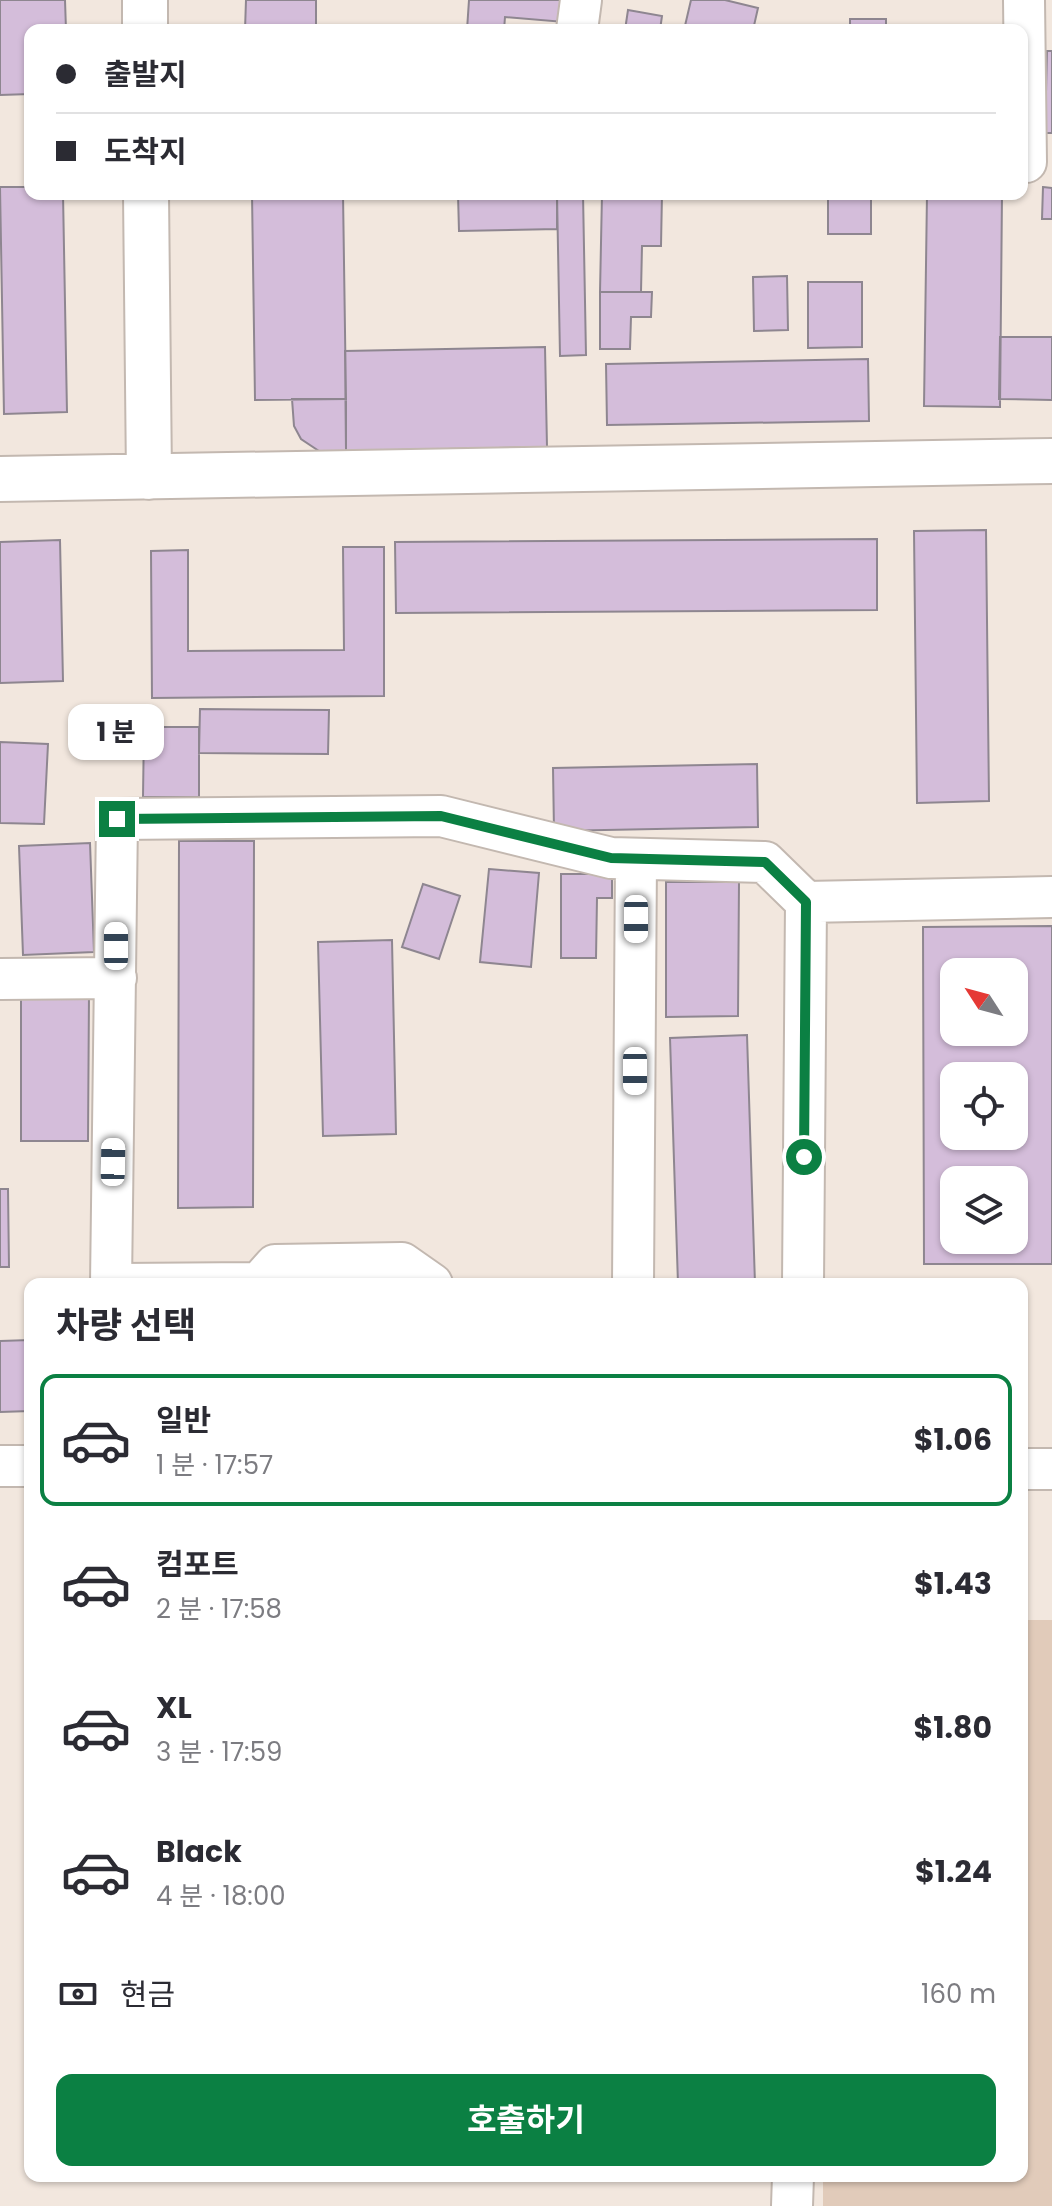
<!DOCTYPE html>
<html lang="ko">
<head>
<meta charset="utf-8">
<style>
	body { margin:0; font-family:Poppins,"Noto Sans KR",sans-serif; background:#f7f7f7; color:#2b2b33; height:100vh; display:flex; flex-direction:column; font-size:30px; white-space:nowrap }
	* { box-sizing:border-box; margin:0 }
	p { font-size:26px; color:#7c7c81 }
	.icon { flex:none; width:44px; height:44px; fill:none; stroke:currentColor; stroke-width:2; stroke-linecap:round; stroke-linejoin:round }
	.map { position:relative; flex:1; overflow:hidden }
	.sheet { position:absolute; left:24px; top:1278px; width:1004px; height:904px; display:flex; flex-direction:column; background:#fff; border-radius:16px; box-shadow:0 2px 6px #0004 }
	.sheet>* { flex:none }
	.top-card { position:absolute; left:24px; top:24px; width:1004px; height:176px; border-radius:16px; box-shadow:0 2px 6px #0004; display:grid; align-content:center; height:176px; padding:0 32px; background:#fff }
	.needle { width:52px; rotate:306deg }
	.fabs { position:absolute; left:940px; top:958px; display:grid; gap:16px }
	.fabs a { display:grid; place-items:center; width:88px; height:88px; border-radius:16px; background:#fff; box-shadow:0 2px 6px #0004; font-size:40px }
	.end { position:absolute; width:36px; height:36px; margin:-18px; border:10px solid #0b8043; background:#fff; box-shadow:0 0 0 4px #fff }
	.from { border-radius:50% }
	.bubble { position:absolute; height:56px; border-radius:16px; background:#fff; box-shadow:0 2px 6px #0004; font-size:26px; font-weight:700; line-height:56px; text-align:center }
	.car { position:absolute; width:24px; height:48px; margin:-24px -12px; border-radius:10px; box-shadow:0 0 6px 2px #0007; background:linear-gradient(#fff 24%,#345 0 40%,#fff 0 76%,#345 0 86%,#fff 0) }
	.top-card b { display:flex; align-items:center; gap:28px; height:76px; font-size:30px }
	.top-card b+b { border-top:2px solid #e1e1e2 }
	.top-card i { width:20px; height:20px; background:#2b2b33 }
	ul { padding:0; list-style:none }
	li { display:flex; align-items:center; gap:24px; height:132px; margin:0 16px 12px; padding:0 16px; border:4px solid transparent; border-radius:16px }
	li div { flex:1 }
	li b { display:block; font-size:30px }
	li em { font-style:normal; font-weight:700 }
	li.selected { border-color:#0b8043 }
	li>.icon { width:72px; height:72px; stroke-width:1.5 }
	h2 { padding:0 32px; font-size:36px; line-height:96px }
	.pay { display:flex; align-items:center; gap:20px; height:88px; padding:0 32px; font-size:30px }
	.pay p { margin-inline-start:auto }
	.primary-button { display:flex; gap:16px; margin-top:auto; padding:16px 32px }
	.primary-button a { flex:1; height:92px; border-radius:16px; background:#0b8043; color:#fff; font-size:32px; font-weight:700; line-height:92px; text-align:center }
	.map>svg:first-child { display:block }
	.green { fill:#e1cbba }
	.building { fill:#d4bdda; stroke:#8e8690; stroke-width:2; fill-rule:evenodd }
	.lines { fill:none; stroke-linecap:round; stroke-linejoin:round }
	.minor-casing { stroke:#c3b8b0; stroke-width:44 }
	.tertiary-casing { stroke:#c3b8b0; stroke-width:48 }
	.minor { stroke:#fff; stroke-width:40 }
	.tertiary { stroke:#fff; stroke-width:44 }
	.route { stroke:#0b8043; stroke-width:10 }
</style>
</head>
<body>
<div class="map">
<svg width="1052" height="2206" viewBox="0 0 1052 2206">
	<rect width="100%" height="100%" fill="#f2e7de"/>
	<path class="green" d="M1022 1620H1052V2206H823V2176H1022Z"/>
	<path class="building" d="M0 0H65L66 30H30V94L0 95Z
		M246 0H316V30H245Z
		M469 0H566L564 22 505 17 504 30H467Z
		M691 0H725L758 8 753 30H684Z
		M628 10 662 16 660 30H625Z
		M850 19H886V30H850Z
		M930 27H1004V30H930Z
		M1047 51H1052V133H1045Z
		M0 187H30V194H63L67 412 4 414Z
		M1043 187 1052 188V219H1042Z
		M252 194H343L346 399 255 400Z
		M458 194H557V229L459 231Z
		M557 194H583L586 355 560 356Z
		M602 194H662L661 246H642L641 292H600Z
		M828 194H871V234H828Z
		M927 194H1002L1000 407 924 406Z
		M787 276 788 330 754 331 753 277Z
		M808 282H862V347L808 348Z
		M600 292H652L651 317H631L630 349H600Z
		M1000 337H1052V400L999 399Z
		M545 347 547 447 346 451 345 351Z
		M868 359 869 421 607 425 606 364Z
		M292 399H346V451H319L301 439 294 426Z
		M986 530 989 801 917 803 914 531Z
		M877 539V610L396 613 395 542Z
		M60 540 63 681 0 683V542Z
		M343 547H384V696L152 698 151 551 188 550V651L344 650Z
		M200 709 329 710 328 754 199 753Z
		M144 727H199V797H143Z
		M0 742 48 744 44 824 0 823Z
		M757 764 758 827 554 831 553 768Z
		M179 841H254L253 1207 178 1208Z
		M90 843 94 952 23 955 19 846Z
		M489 869 539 873 531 967 480 962Z
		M561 874H612V898H597L596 958H561Z
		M666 882H739L738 1016 666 1017Z
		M423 884 460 896 439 959 402 947Z
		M1052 926V1264H924L923 927ZM954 972H1014V1032H954ZM954 1076H1014V1136H954ZM954 1180H1014V1240H954Z
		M392 940 396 1134 323 1136 318 942Z
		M21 994H89L88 1141H21Z
		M747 1035 755 1284H678L670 1038Z
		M0 1189H8L9 1267H0Z
		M30 1340V1411L0 1412V1341Z"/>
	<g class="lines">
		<g class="minor-casing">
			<path id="minor" d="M1024 0 1026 162
				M577 30 581 0
				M0 979 116 978
				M111 1284 117 819 441 816 611 858 765 862 806 902
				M118 1284 259 1283 275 1265 402 1263 432 1284
				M633 1284 636 859
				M803 1284 806 902 1052 897
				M0 1466H30
				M1022 1469H1052
				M792 2206 793 2176"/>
		</g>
		<g class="tertiary-casing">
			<path id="tertiary" d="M145 0V30
				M146 194 149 477
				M0 479 1052 461"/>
		</g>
		<use href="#minor" class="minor"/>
		<use href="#tertiary" class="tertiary"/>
	</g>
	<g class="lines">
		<path class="route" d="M117 819 441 816 611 858 765 862 806 902 804 1157"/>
	</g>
</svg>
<div class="fabs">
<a><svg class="needle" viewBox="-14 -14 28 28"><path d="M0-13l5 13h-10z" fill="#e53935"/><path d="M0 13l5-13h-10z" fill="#7c7c81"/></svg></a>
<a><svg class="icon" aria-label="locate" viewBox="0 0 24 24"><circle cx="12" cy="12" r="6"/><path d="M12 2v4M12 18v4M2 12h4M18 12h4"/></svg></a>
<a><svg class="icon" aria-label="layers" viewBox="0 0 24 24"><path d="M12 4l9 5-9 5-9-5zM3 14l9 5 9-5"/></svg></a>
</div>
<i class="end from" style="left:804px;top:1157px"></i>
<i class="end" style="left:117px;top:819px"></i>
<div class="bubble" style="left:68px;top:704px;width:96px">1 분</div>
<i class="car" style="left:636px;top:919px;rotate:180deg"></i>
<i class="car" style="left:116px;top:946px;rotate:0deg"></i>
<i class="car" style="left:635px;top:1071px;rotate:180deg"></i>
<i class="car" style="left:113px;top:1162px;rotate:1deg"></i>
<div class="top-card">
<b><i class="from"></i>출발지</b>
<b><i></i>도착지</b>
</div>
<section class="sheet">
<h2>차량 선택</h2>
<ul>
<li class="selected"><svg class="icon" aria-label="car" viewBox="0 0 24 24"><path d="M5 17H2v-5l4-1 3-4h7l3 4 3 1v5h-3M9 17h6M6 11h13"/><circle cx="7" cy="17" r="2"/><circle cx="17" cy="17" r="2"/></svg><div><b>일반</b><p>1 분 · 17:57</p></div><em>$1.06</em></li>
<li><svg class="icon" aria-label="car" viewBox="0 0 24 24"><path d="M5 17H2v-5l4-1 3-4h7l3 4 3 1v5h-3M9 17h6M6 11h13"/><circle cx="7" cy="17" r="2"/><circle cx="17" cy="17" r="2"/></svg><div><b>컴포트</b><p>2 분 · 17:58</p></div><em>$1.43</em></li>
<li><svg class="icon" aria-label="car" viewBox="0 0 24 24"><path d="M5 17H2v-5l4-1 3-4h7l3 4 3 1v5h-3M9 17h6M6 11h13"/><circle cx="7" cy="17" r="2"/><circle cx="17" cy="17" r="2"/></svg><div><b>XL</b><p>3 분 · 17:59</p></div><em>$1.80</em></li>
<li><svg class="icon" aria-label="car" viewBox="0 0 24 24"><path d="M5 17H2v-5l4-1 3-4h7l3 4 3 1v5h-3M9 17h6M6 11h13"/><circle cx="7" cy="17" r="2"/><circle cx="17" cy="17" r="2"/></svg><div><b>Black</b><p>4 분 · 18:00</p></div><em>$1.24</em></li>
</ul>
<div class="pay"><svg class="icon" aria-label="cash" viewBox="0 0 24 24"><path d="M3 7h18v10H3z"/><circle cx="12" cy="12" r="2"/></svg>현금<p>160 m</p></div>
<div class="primary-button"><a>호출하기</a></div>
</section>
</div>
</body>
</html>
